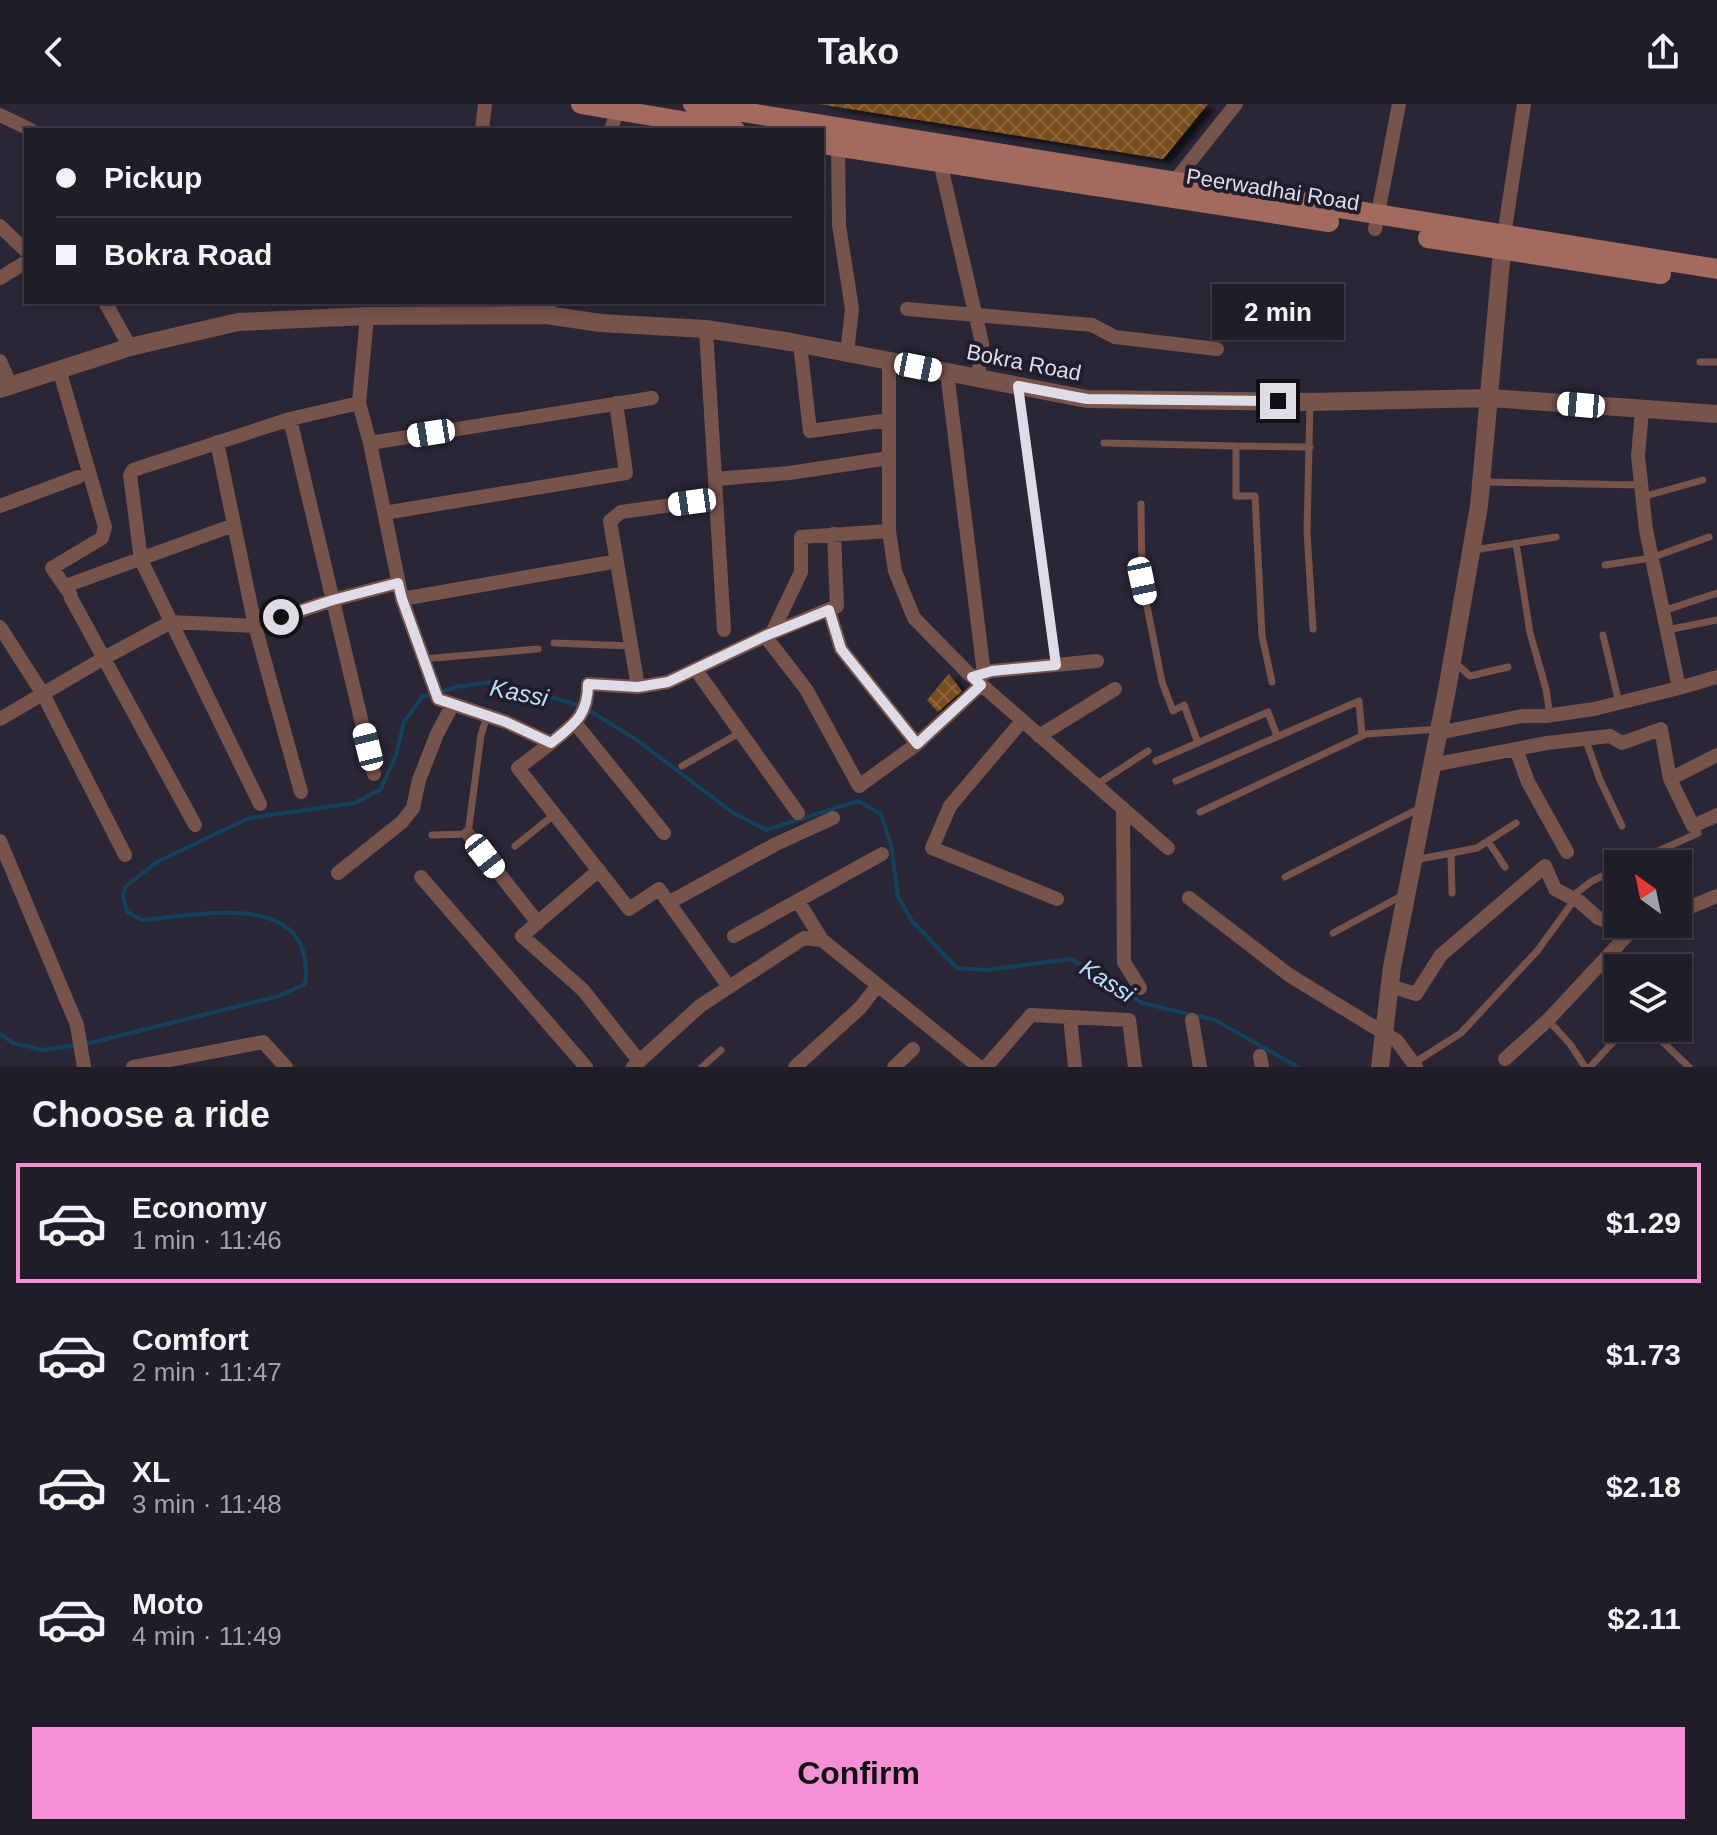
<!DOCTYPE html>
<html lang="en">
<head>
<meta charset="utf-8">
<style>
	body { margin:0; font-family:Arial,sans-serif; background:#282530; color:#f1f3f6; height:100vh; display:flex; flex-direction:column; font-size:30px; white-space:nowrap }
	* { box-sizing:border-box; margin:0 }
	p { font-size:26px; color:#a2a1a8 }
	.icon { flex:none; width:44px; height:44px; fill:none; stroke:currentColor; stroke-width:2; stroke-linecap:round; stroke-linejoin:round }
	.map { position:relative; height:963px; overflow:hidden }
	.details { display:flex; flex-direction:column; background:#201c28; flex:1 }
	.details>* { flex:none }
	.top-card { position:absolute; left:24px; top:24px; width:800px; height:176px; border-radius:0px; box-shadow:0 4px 12px #0003,0 0 0 2px #3d3a45; display:grid; align-content:center; height:176px; padding:0 32px; background:#201c28 }
	.needle { width:52px; rotate:327deg }
	.controls { position:absolute; left:1604px; top:746px; display:grid; gap:16px }
	.controls a { display:grid; place-items:center; width:88px; height:88px; border-radius:0px; background:#201c28; box-shadow:0 4px 12px #0003,0 0 0 2px #3d3a45; font-size:40px }
	.end { position:absolute; width:36px; height:36px; margin:-18px; border:10px solid #dfdce7; background:#111; box-shadow:0 0 0 4px #111 }
	.from { border-radius:50% }
	.bubble { position:absolute; height:56px; border-radius:0px; background:#201c28; box-shadow:0 4px 12px #0003,0 0 0 2px #3d3a45; font-size:26px; font-weight:800; line-height:56px; text-align:center }
	.car { position:absolute; width:24px; height:48px; margin:-24px -12px; border-radius:10px; box-shadow:0 0 6px 2px #0007; background:linear-gradient(#fff 24%,#345 0 40%,#fff 0 76%,#345 0 86%,#fff 0) }
	.top-card b { display:flex; align-items:center; gap:28px; height:76px; font-size:30px }
	.top-card b+b { border-top:2px solid #3d3a45 }
	.top-card i { width:20px; height:20px; background:#f1f3f6 }
	ul { padding:0; list-style:none }
	li { display:flex; align-items:center; gap:24px; height:120px; margin:0 16px 12px; padding:0 16px; border:4px solid transparent; border-radius:0px }
	li div { flex:1 }
	li b { display:block; font-size:30px }
	li em { font-style:normal; font-weight:800 }
	li.selected { border-color:#f491d4 }
	li>.icon { width:72px; height:72px; stroke-width:1.5 }
	h2 { padding:0 32px; font-size:36px; line-height:96px }
	.primary-button { display:flex; gap:16px; margin-top:auto; padding:16px 32px }
	.primary-button a { flex:1; height:92px; border-radius:0px; background:#f491d4; color:#111; font-size:32px; font-weight:800; line-height:92px; text-align:center }
	header { display:flex; justify-content:space-between; align-items:center; height:104px; padding:0 32px; background:#201c28; font-size:36px; font-weight:800 }
	.map>svg:first-child { display:block }
	.lines { fill:none; stroke-linecap:round; stroke-linejoin:round }
	.stream { stroke:#13425c; stroke-width:4 }
	.building { fill:url(#building-cross-hatch); filter:url(#shadow) }
	.service { stroke:#77544b; stroke-width:7 }
	.minor { stroke:#77544b; stroke-width:14 }
	.tertiary { stroke:#77544b; stroke-width:18 }
	.secondary { stroke:#a26b5e; stroke-width:20 }
	.route { stroke:#dfdce7; stroke-width:10 }
	.labels { text-anchor:middle; stroke-width:8; stroke-linejoin:round; paint-order:stroke }
	.street-label { font-size:22px; fill:#dfdce7; stroke:#211d2c }
	.water-label { font-size:24px; font-style:italic; fill:#b7e0fa; stroke:#211d2c }
</style>
</head>
<body>
<header><svg class="icon" aria-label="back" viewBox="0 0 24 24"><path d="M15 5l-7 7 7 7"/></svg>Tako<svg class="icon" aria-label="share" viewBox="0 0 24 24"><path d="M12 15V3M7 8l5-5 5 5M5 13v7h14v-7"/></svg></header>
<div class="map">
<svg width="1717" height="963" viewBox="0 0 1717 963">
	<defs>
		<pattern id="building-cross-hatch" width="8" height="8" patternUnits="userSpaceOnUse" patternTransform="scale(2)"><rect width="8" height="8" fill="#7b4e1c"/><path d="M0 0l8 8M0 8l8-8" fill="none" stroke="#8d673d"/></pattern>
		<filter id="shadow"><feDropShadow dx="8" dy="4.5" stdDeviation="2" flood-color="#0009"/></filter>
	</defs>
	<rect width="100%" height="100%" fill="#2b2636"/>
	<g class="lines">
		<path class="stream" d="M588 606 637 636 732 708 766 726 858 697 881 710 891 741 898 793 912 817 957 864 986 866 1071 855 1142 899 1215 916 1298 963
			M0 930 13 939 44 946 90 939 279 892 305 880C317 784 200 811 142 816L127 808 123 792 126 782 157 758 249 714 355 699 381 685 396 651 404 618 422 593 456 583 492 578 525 585 581 602"/>
	</g>
	<path class="building" d="M819 0H1208L1163 55Z
		M949 570 962 587 938 608 927 596Z"/>
	<g class="lines">
		<path class="service" d="M1700 258H1717
			M1018 284 1056 561
			M1310 300 1307 428 1313 525
			M1104 339 1236 342V392H1255L1262 532 1272 578
			M1236 342 1310 343
			M1483 378 1641 381
			M1642 393 1703 376
			M1141 400 1142 477 1162 578 1173 607 1184 601 1198 639
			M1516 439 1530 529 1546 585 1550 612
			M1474 446 1556 433
			M1605 461 1651 454 1709 433
			M1663 507 1717 489
			M1667 526 1717 516
			M1603 531 1619 599
			M554 539 631 542
			M423 555 538 545
			M1454 558 1470 572 1508 563
			M1585 634 1600 676 1622 722
			M1156 657 1268 608 1277 632
			M682 662 741 628
			M1176 677 1359 597 1362 632
			M1096 681 1148 647
			M1200 708 1366 630 1439 625
			M432 731 468 730 481 631 487 612
			M1488 737 1505 763
			M515 742 555 710
			M1451 749 1452 789
			M1415 756 1477 744 1516 719
			M1630 760 1698 729 1694 723
			M1285 773 1422 703
			M1571 793 1592 777 1618 765
			M1333 829 1405 790
			M1673 864 1680 854
			M1548 916 1570 940 1585 963
			M1648 924 1689 963
			M1414 959 1461 929 1538 846 1575 795
			M702 963 721 946
			M1590 963 1626 924"/>
		<path class="minor" d="M0 11 31 26
			M482 26 485 0
			M611 26 617 6
			M838 43 839 121 852 205 847 249
			M940 58 982 239 978 274
			M1173 79 1236 0
			M0 122 26 147
			M1375 125 1399 0
			M1503 138 1524 0
			M0 174 26 158
			M105 198 130 243
			M522 198 546 211 550 198
			M907 205 1092 221 1115 233 1217 245
			M367 212 359 299 370 339 402 495 438 595 506 618 551 639 518 664 629 805 659 785 729 883
			M706 225 724 526
			M800 240 810 327 889 316
			M0 257 11 282
			M889 257V427L895 467 914 514 968 569 1168 744
			M59 265 105 423 102 434 52 464 68 487
			M947 268 984 570
			M1642 306 1638 352 1646 426 1679 584 1717 573
			M290 315 374 670
			M217 338 255 522 301 688
			M370 339 652 294
			M715 375 789 369 889 354
			M0 402 78 373
			M384 409 626 369 616 299
			M402 495 607 459
			M829 506 841 545 917 640 981 581
			M0 523 43 590 125 751
			M772 529 837 502 834 430
			M765 532 806 585 859 682 917 640
			M696 566 798 709
			M976 572 992 567 1097 557
			M638 583 610 417 621 408 716 395
			M0 615 104 554 171 518 255 522 333 496 398 479
			M1022 617 950 702 932 744 1057 795
			M575 619 664 729
			M1438 629 1522 612H1546L1594 605 1679 584
			M1039 632 1115 585
			M551 639C574 620 588 612 588 580L638 583 668 578 772 529 801 468V433L889 427
			M1516 645 1528 678 1567 748
			M1717 651 1670 675 1693 722 1717 711
			M1432 661 1547 639 1610 632 1622 639 1661 625 1670 675
			M260 700 141 456 130 371 133 366 290 315 359 299
			M1123 705 1124 858 1140 884
			M195 721 71 494 68 481 234 421
			M468 730 538 819
			M0 737 77 921 84 963
			M599 766 522 832 583 886 639 957
			M338 769 402 718 413 704 419 676 437 630 453 600
			M421 773 586 963
			M1189 794 1289 871 1397 937 1416 963
			M798 797 822 836
			M670 798 776 740 833 714
			M1678 808 1717 792
			M734 832 882 750
			M1390 882 1416 890 1441 851 1545 762 1555 785 1580 798 1598 814 1631 827 1648 820
			M1070 913 1075 963
			M1192 916 1200 963
			M1260 952 1262 963
			M1505 955 1548 916 1631 827
			M133 963 263 938 286 963
			M633 963 700 902 804 834 822 836 979 963
			M795 963 860 904 878 881
			M894 963 913 945
			M986 963 1031 911 1129 916 1135 963"/>
		<path class="tertiary" d="M0 285 130 243 238 218 367 212 546 211 601 219 706 225 791 238 1087 295 1310 298 1490 294 1717 310
			M1380 963 1392 863 1447 586 1479 402 1502 147"/>
		<path class="secondary" d="M581 0 735 26
			M693 0 1717 165
			M822 40 1329 118
			M1428 134 1661 170"/>
	</g>
	<g class="lines">
		<path class="route" d="M281 513 333 496 398 479 402 495 438 595 506 618 551 639C574 620 588 612 588 580L638 583 668 578 765 532 829 506 841 545 917 640 981 581 972 573 992 567 1056 561 1018 282 1087 295 1278 297"/>
	</g>
	<g class="labels">
		<g class="street-label">
			<text transform="translate(1273 85) rotate(9)" y="8">Peerwadhai Road</text>
			<text transform="translate(1024 258) rotate(11)" y="8">Bokra Road</text>
		</g>
		<g class="water-label">
			<text transform="translate(519 589) rotate(11)" y="8">Kassi</text>
			<text transform="translate(1107 877) rotate(32)" y="8">Kassi</text>
		</g>
	</g>
</svg>
<div class="controls">
<a><svg class="needle" viewBox="-14 -14 28 28"><path d="M0-13l5 13h-10z" fill="#e53935"/><path d="M0 13l5-13h-10z" fill="#a2a1a8"/></svg></a>
<a><svg class="icon" aria-label="layers" viewBox="0 0 24 24"><path d="M12 4l9 5-9 5-9-5zM3 14l9 5 9-5"/></svg></a>
</div>
<i class="end from" style="left:281px;top:513px"></i>
<i class="end" style="left:1278px;top:297px"></i>
<div class="bubble" style="left:1212px;top:180px;width:132px">2 min</div>
<i class="car" style="left:918px;top:263px;rotate:101deg"></i>
<i class="car" style="left:1581px;top:301px;rotate:275deg"></i>
<i class="car" style="left:431px;top:329px;rotate:261deg"></i>
<i class="car" style="left:692px;top:398px;rotate:262deg"></i>
<i class="car" style="left:1142px;top:477px;rotate:168deg"></i>
<i class="car" style="left:368px;top:643px;rotate:346deg"></i>
<i class="car" style="left:485px;top:752px;rotate:142deg"></i>
<div class="top-card">
<b><i class="from"></i>Pickup</b>
<b><i></i>Bokra Road</b>
</div>
</div>
<section class="details">
<h2>Choose a ride</h2>
<ul>
<li class="selected"><svg class="icon" aria-label="car" viewBox="0 0 24 24"><path d="M5 17H2v-5l4-1 3-4h7l3 4 3 1v5h-3M9 17h6M6 11h13"/><circle cx="7" cy="17" r="2"/><circle cx="17" cy="17" r="2"/></svg><div><b>Economy</b><p>1 min · 11:46</p></div><em>$1.29</em></li>
<li><svg class="icon" aria-label="car" viewBox="0 0 24 24"><path d="M5 17H2v-5l4-1 3-4h7l3 4 3 1v5h-3M9 17h6M6 11h13"/><circle cx="7" cy="17" r="2"/><circle cx="17" cy="17" r="2"/></svg><div><b>Comfort</b><p>2 min · 11:47</p></div><em>$1.73</em></li>
<li><svg class="icon" aria-label="car" viewBox="0 0 24 24"><path d="M5 17H2v-5l4-1 3-4h7l3 4 3 1v5h-3M9 17h6M6 11h13"/><circle cx="7" cy="17" r="2"/><circle cx="17" cy="17" r="2"/></svg><div><b>XL</b><p>3 min · 11:48</p></div><em>$2.18</em></li>
<li><svg class="icon" aria-label="car" viewBox="0 0 24 24"><path d="M5 17H2v-5l4-1 3-4h7l3 4 3 1v5h-3M9 17h6M6 11h13"/><circle cx="7" cy="17" r="2"/><circle cx="17" cy="17" r="2"/></svg><div><b>Moto</b><p>4 min · 11:49</p></div><em>$2.11</em></li>
</ul>
<div class="primary-button"><a>Confirm</a></div>
</section>
</body>
</html>
